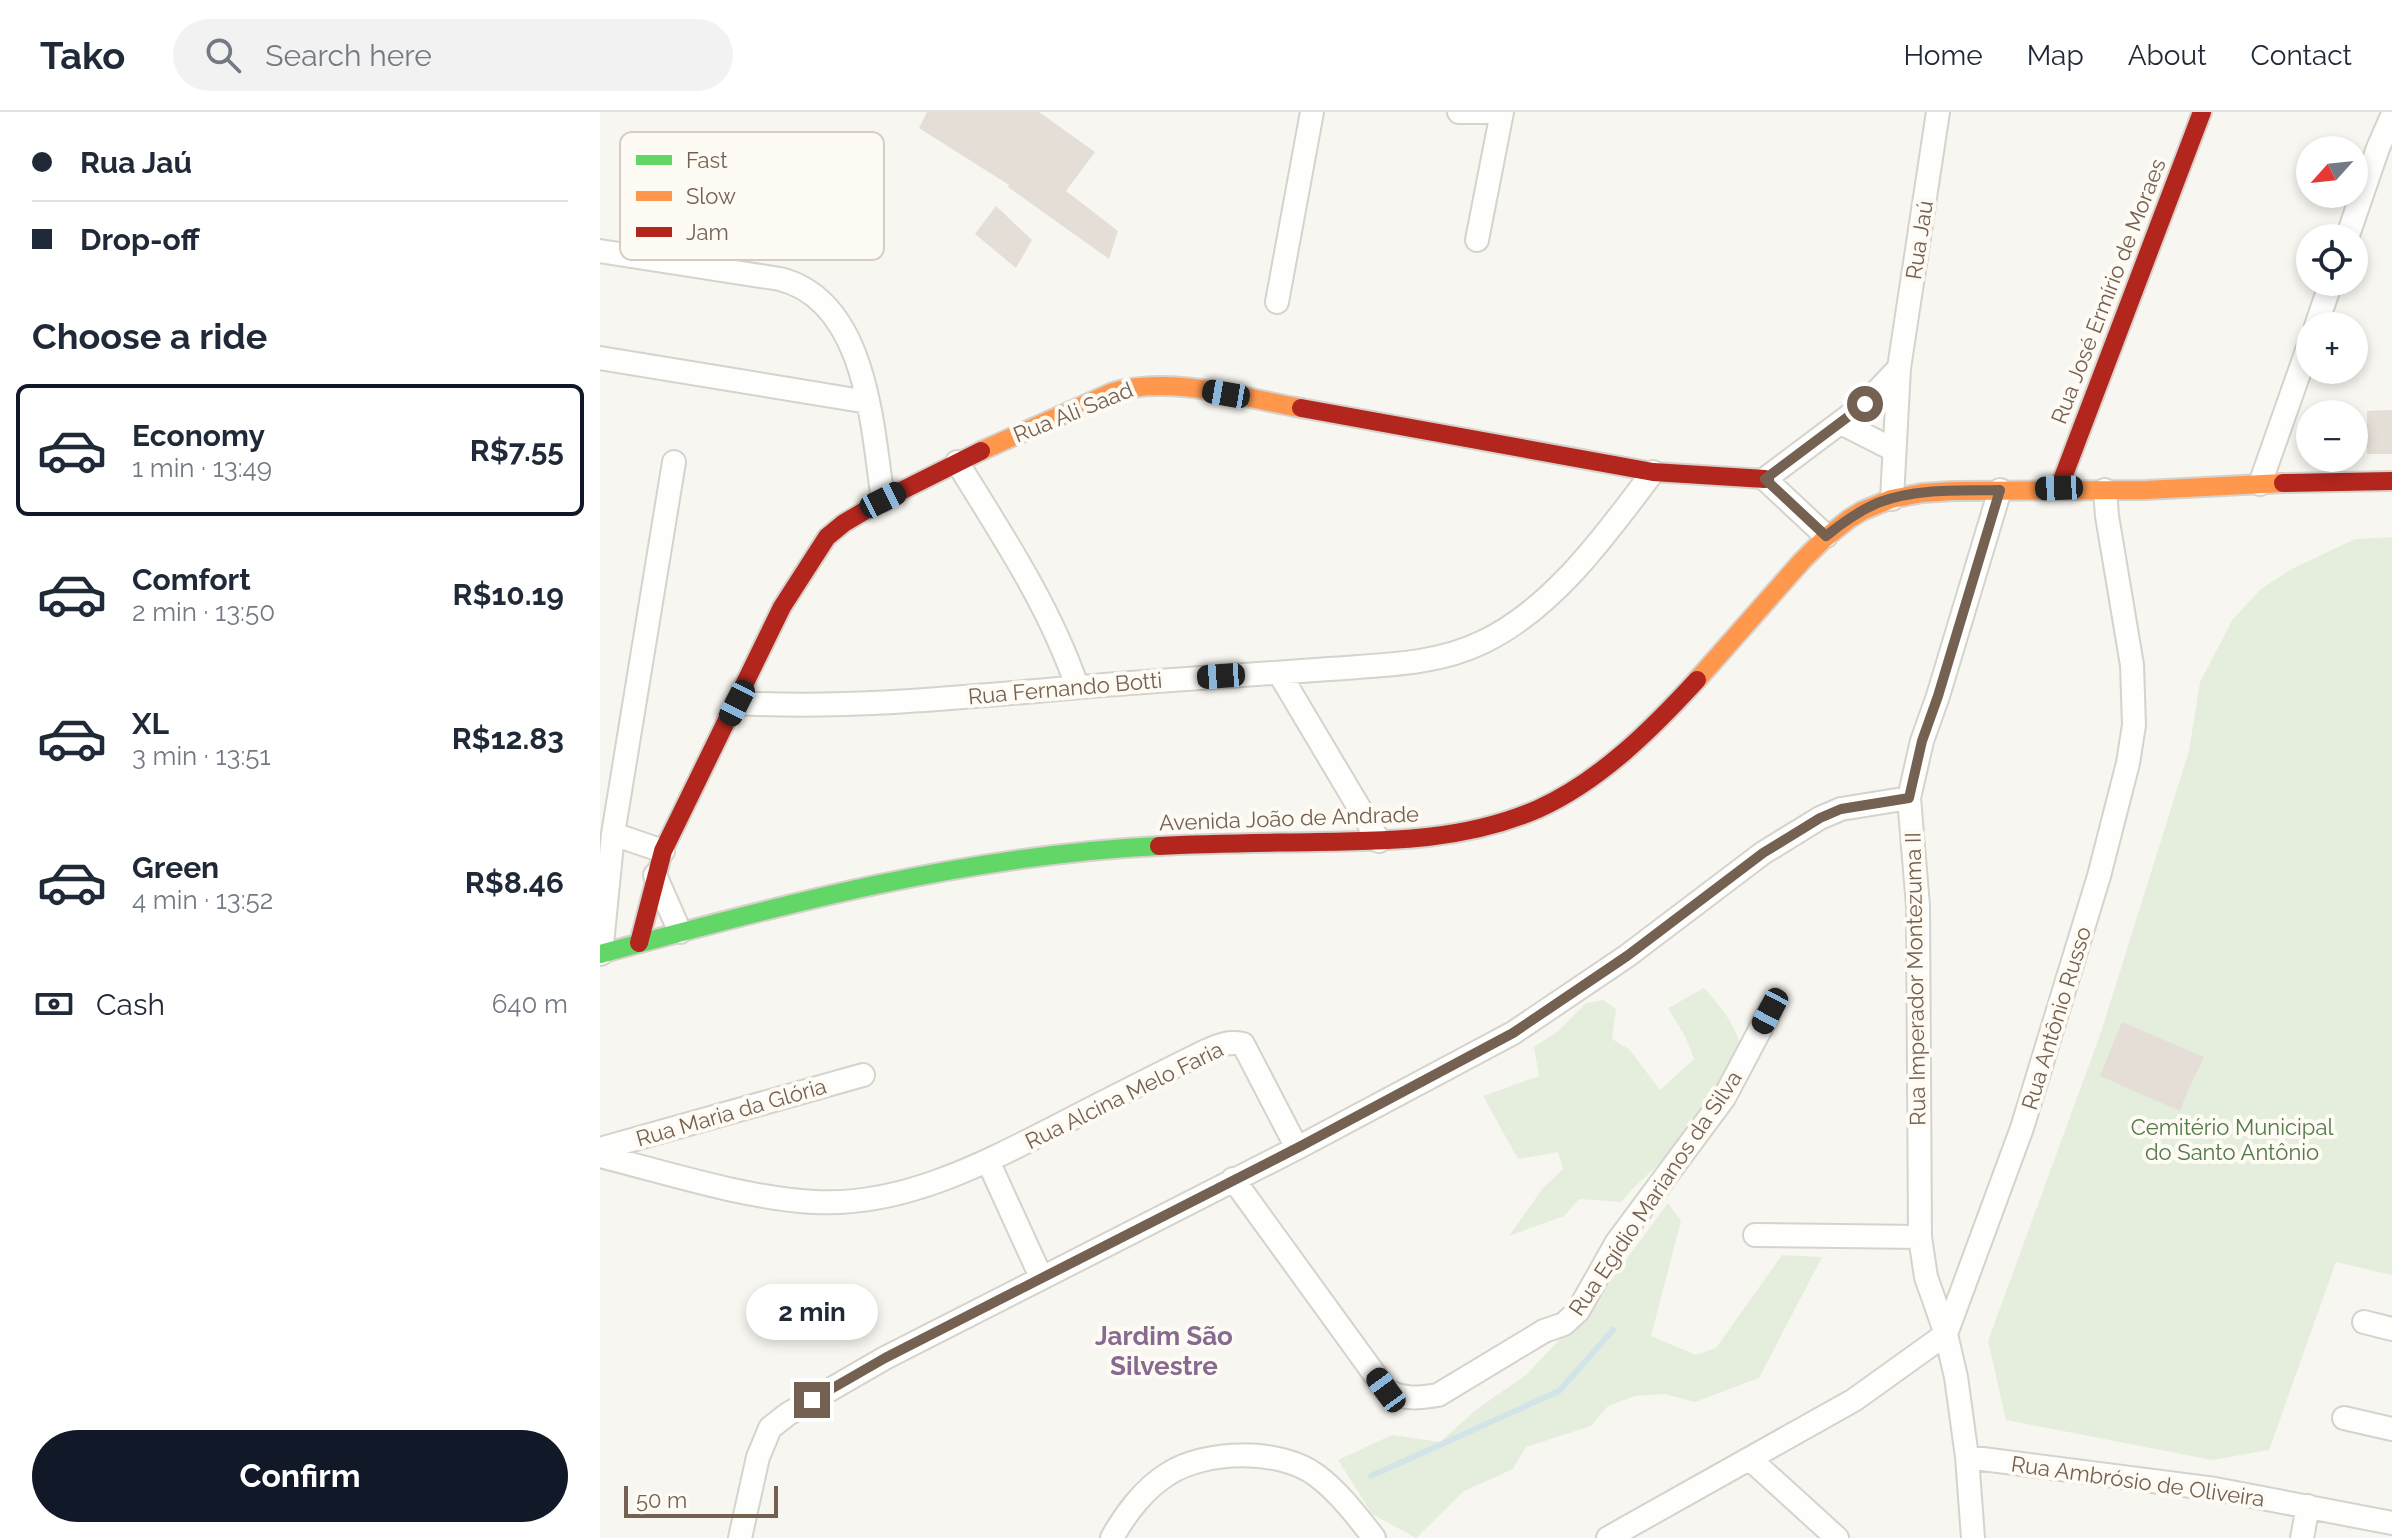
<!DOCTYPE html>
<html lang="en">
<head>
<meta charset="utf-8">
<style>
	body { margin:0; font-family:Raleway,sans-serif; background:#f2f2f3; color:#1f2937; height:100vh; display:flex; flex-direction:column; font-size:30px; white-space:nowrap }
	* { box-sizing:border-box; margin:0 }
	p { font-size:26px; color:#747a83 }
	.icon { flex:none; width:44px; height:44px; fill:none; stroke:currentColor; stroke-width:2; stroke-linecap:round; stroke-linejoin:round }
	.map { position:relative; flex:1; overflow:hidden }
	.side { display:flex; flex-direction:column; background:#fff; width:600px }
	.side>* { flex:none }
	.banner { display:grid; align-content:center; height:176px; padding:0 32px; background:#fff }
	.needle { width:52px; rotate:243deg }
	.fabs { position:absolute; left:1696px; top:24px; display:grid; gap:16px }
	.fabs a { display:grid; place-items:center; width:72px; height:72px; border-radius:50%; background:#fff; box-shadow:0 4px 12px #0003; font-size:40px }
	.scale { position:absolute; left:24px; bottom:20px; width:154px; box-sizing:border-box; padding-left:8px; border:4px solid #756152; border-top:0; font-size:22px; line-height:28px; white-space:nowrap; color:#756152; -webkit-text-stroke:6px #fefbf4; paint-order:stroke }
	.end { position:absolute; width:36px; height:36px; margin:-18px; border:10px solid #756152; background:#fff; box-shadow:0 0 0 4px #fff }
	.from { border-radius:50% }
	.bubble { position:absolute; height:56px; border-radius:28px; background:#fff; box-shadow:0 4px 12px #0003; font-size:26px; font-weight:700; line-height:56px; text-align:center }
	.car { position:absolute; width:24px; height:48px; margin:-24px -12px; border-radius:10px; box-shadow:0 0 6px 2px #0007; background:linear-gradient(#222 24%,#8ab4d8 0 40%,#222 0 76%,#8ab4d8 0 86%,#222 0) }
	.banner b { display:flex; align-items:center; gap:28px; height:76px; font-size:30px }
	.banner b+b { border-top:2px solid #e0e1e3 }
	.banner i { width:20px; height:20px; background:#1f2937 }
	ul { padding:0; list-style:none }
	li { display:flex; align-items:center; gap:24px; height:132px; margin:0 16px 12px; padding:0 16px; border:4px solid transparent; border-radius:12px }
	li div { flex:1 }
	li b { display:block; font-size:30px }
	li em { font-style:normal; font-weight:700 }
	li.active { border-color:#111827 }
	li>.icon { width:72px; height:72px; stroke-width:1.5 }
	h2 { padding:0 32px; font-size:36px; line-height:96px }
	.pay { display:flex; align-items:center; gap:20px; height:88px; padding:0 32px; font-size:30px }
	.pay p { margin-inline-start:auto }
	.primary-button { display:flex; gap:16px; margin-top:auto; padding:16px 32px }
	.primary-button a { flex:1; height:92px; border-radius:48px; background:#111827; color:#fff; font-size:32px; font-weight:700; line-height:92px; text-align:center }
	header { display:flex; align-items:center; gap:48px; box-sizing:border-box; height:112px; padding:0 40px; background:#fff; border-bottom:2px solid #e0e1e3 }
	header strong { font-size:38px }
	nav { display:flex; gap:44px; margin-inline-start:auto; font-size:28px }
	.search { width:560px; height:72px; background:#f2f2f3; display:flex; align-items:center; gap:20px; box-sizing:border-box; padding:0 28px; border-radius:44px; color:#747a83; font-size:30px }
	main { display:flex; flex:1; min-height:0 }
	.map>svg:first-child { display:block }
	.green { fill:#e5eedd }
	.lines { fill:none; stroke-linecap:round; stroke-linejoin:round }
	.stream { stroke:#d3e4e8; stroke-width:6 }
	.building { fill:#e4ded7 }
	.street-casing { stroke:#d6d2cc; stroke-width:26 }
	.fast-casing { stroke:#d6d2cb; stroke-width:22 }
	.slow-casing { stroke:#d6d2cb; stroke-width:22 }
	.jam-casing { stroke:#d6d2cb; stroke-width:22 }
	.street { stroke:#fefefd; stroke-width:22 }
	.fast { stroke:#63d668; stroke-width:18 }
	.slow { stroke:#ff974d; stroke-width:18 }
	.jam { stroke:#b3261e; stroke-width:18 }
	.route { stroke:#756152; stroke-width:10 }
	.labels { text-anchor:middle; stroke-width:8; stroke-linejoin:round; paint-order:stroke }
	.street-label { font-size:22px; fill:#756152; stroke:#fefbf4 }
	.park-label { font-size:22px; fill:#54794b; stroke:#fefbf4 }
	.quarter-label { font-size:26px; font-weight:bold; fill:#876a90; stroke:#fefbf4 }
	.key { fill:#fefbf4; stroke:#d5cdc3; stroke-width:2 }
	.key-label { font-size:22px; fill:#756152 }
</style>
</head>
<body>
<header>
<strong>Tako</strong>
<div class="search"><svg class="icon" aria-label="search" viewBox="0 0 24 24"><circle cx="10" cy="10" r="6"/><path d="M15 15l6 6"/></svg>Search here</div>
<nav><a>Home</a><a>Map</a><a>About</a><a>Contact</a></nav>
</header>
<main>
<section class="side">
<div class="banner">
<b><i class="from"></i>Rua Jaú</b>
<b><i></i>Drop-off</b>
</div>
<h2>Choose a ride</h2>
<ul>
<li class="active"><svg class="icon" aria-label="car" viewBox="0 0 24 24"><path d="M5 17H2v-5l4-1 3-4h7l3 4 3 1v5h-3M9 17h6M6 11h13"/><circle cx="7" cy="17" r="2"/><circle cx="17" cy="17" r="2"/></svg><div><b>Economy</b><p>1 min · 13:49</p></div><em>R$7.55</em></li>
<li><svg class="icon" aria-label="car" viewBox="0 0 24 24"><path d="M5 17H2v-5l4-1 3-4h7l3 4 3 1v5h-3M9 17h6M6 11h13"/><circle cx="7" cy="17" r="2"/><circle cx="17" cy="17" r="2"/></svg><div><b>Comfort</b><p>2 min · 13:50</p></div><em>R$10.19</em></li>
<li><svg class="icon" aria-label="car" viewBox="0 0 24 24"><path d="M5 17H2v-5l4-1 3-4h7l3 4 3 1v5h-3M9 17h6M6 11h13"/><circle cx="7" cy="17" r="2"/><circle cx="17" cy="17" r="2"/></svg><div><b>XL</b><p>3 min · 13:51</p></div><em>R$12.83</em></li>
<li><svg class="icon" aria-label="car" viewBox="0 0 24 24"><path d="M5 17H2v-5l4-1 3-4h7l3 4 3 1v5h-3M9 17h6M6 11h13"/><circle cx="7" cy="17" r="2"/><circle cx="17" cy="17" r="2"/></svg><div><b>Green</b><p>4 min · 13:52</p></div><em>R$8.46</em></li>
</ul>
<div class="pay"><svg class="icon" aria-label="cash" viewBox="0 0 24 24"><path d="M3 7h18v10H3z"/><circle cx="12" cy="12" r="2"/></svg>Cash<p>640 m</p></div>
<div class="primary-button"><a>Confirm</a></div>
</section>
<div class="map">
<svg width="1792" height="1426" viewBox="0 0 1792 1426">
	<rect width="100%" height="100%" fill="#f8f6f1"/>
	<path class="green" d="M1792 425V1163L1736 1150 1669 1338 1612 1348 1406 1308 1388 1229 1501 920 1589 639 1600 570 1633 507 1661 477 1692 457 1755 427Z
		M1104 876C1117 890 1137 914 1140 934 1143 956 1095 1016 1079 1033 1060 1052 1039 1069 1021 1090L979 1087 964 1104 909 1124 943 1076 963 1057 958 1040 918 1047 883 984 939 964 934 935 957 920 986 891 1003 888 1016 897 1012 927 1029 937 1060 978 1094 947 1086 926 1068 896Z
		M1068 1091 1081 1109 1051 1224 1096 1243 1116 1236 1182 1143 1222 1145 1159 1266 1095 1290 1065 1282 1035 1284 1008 1294 991 1314 926 1335 913 1357 864 1379 816 1426 772 1402 738 1348 792 1323 840 1330 877 1297 926 1263 994 1191Z"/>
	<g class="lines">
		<path class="stream" d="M771 1364 959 1279 1013 1218"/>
	</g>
	<path class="building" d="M327 0H439L495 40 466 79 518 119 509 147 408 75 409 73 319 16Z
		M396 94 432 128 416 156 375 122Z
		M1792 298V342H1767V299Z
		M1522 910 1604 945 1588 978 1580 999 1500 964Z"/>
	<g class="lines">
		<g class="street-casing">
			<path id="street" d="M859 0H886
				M1747 126 1778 36 1792 4
				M877 128 902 0
				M0 139 180 167C267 189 272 314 283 388
				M677 190 712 0
				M1716 214 1731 170
				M0 246 268 290
				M1241 311 1294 338
				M357 350C402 423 449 493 477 574
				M1660 372 1710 230
				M1292 387 1299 256 1338 0
				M1226 424 1165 367 1265 292 1299 256
				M679 561 779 729
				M137 591C282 599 428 577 572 568 625 564 677 561 729 557 782 553 836 553 883 530 954 496 1007 421 1053 360
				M13 722 63 739
				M55 763 80 820
				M1 842 13 722 74 350
				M0 1037 263 963
				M0 1044C68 1061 144 1086 214 1090 304 1095 387 1050 465 1010 512 986 559 962 606 939 619 933 629 929 643 932L697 1036
				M388 1049 441 1165
				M633 1067 786 1278C803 1288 819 1286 838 1283L944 1219 964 1212 978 1199 1017 1130 1124 986 1170 899
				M1155 1123 1320 1125
				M1764 1210 1792 1217
				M1346 1222 1422 1016 1499 764 1528 651 1534 613 1532 553 1507 404 1505 378
				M1744 1306 1792 1317
				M1367 1345 1615 1377 1792 1411
				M1150 1347 1237 1426
				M140 1426 158 1345 166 1326 170 1316 188 1302 285 1246 701 1034 913 921 1027 844 1163 741 1220 706 1241 697 1309 686
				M512 1426C525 1402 545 1376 568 1362 605 1338 680 1336 716 1363 739 1380 757 1404 774 1426
				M1008 1426 1254 1288 1346 1222
				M1373 1426 1367 1345 1356 1265 1346 1222 1326 1165 1320 1125 1318 794 1309 686 1322 629 1338 584 1400 378
				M1702 1426 1708 1394"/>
		</g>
		<g class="fast-casing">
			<path id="fast" d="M0 842C183 792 369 743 559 734"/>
		</g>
		<g class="slow-casing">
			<path id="slow" d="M381 339 513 280C570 263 643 286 701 296
				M1097 568 1202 449 1224 427 1249 407 1262 399 1291 387 1322 381 1353 379 1546 378 1683 371"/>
		</g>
		<g class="jam-casing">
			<path id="jam" d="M701 296 1053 360 1165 367
				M1683 371 1792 369
				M1459 376 1602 0
				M559 734C612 731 664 731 717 730 793 729 867 728 938 697 1000 669 1052 617 1097 568
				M39 831 63 739 182 495 227 425 244 411 283 388 381 339"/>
		</g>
		<use href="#street" class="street"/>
		<use href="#fast" class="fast"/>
		<use href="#slow" class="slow"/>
		<use href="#jam" class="jam"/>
	</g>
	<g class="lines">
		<path class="route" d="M212 1288 285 1246 701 1034 913 921 1027 844 1163 741 1220 706 1241 697 1309 686 1322 629 1338 584 1400 378C1360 379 1318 376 1280 390 1260 398 1242 411 1226 424L1165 367 1265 292"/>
	</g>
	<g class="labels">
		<g class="street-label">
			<text transform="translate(1319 128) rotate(-81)" y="8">Rua Jaú</text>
			<text transform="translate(1508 179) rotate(-69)" y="8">Rua José Ermírio de Moraes</text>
			<text transform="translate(473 300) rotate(-22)" y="8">Rua Ali Saad</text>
			<text transform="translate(465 576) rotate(-5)" y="8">Rua Fernando Botti</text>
			<text transform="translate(689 706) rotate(-2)" y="8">Avenida João de Andrade</text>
			<text transform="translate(1315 867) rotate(-91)" y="8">Rua Imperador Montezuma II</text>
			<text transform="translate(1456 906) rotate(-73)" y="8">Rua Antônio Russo</text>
			<text transform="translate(524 983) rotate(-26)" y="8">Rua Alcina Melo Faria</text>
			<text transform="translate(131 1000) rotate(-16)" y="8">Rua Maria da Glória</text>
			<text transform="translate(1055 1081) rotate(-56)" y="8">Rua Egídio Marianos da Silva</text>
			<text transform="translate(1538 1369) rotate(8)" y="8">Rua Ambrósio de Oliveira</text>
		</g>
		<g class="park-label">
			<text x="1632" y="1023">Cemitério Municipal<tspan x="1632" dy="25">do Santo Antônio</tspan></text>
		</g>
		<g class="quarter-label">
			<text x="564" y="1233">Jardim São<tspan x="564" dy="30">Silvestre</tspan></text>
		</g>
	</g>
	<rect x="20" y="20" width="264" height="128" rx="12" class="key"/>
	<rect x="36" y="43" width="36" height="10" fill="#63d668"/>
	<rect x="36" y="79" width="36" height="10" fill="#ff974d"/>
	<rect x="36" y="115" width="36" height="10" fill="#b3261e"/>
	<g class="key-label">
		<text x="86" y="56">Fast</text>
		<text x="86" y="92">Slow</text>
		<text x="86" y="128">Jam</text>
	</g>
</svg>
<div class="fabs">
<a><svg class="needle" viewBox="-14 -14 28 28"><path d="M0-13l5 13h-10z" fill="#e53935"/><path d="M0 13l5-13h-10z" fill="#747a83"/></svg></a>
<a><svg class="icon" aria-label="locate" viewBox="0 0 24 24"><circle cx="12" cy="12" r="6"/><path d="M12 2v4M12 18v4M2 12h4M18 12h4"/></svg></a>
<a>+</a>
<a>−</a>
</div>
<div class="scale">50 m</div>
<i class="end from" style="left:1265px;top:292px"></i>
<i class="end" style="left:212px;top:1288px"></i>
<div class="bubble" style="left:146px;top:1172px;width:132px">2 min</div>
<i class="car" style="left:626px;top:282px;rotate:280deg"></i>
<i class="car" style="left:1459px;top:376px;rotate:268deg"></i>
<i class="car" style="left:283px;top:388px;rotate:63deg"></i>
<i class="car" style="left:621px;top:564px;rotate:266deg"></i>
<i class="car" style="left:137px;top:591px;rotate:207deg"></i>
<i class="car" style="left:1170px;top:899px;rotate:208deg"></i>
<i class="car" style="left:786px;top:1278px;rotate:324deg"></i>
</div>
</main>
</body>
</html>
